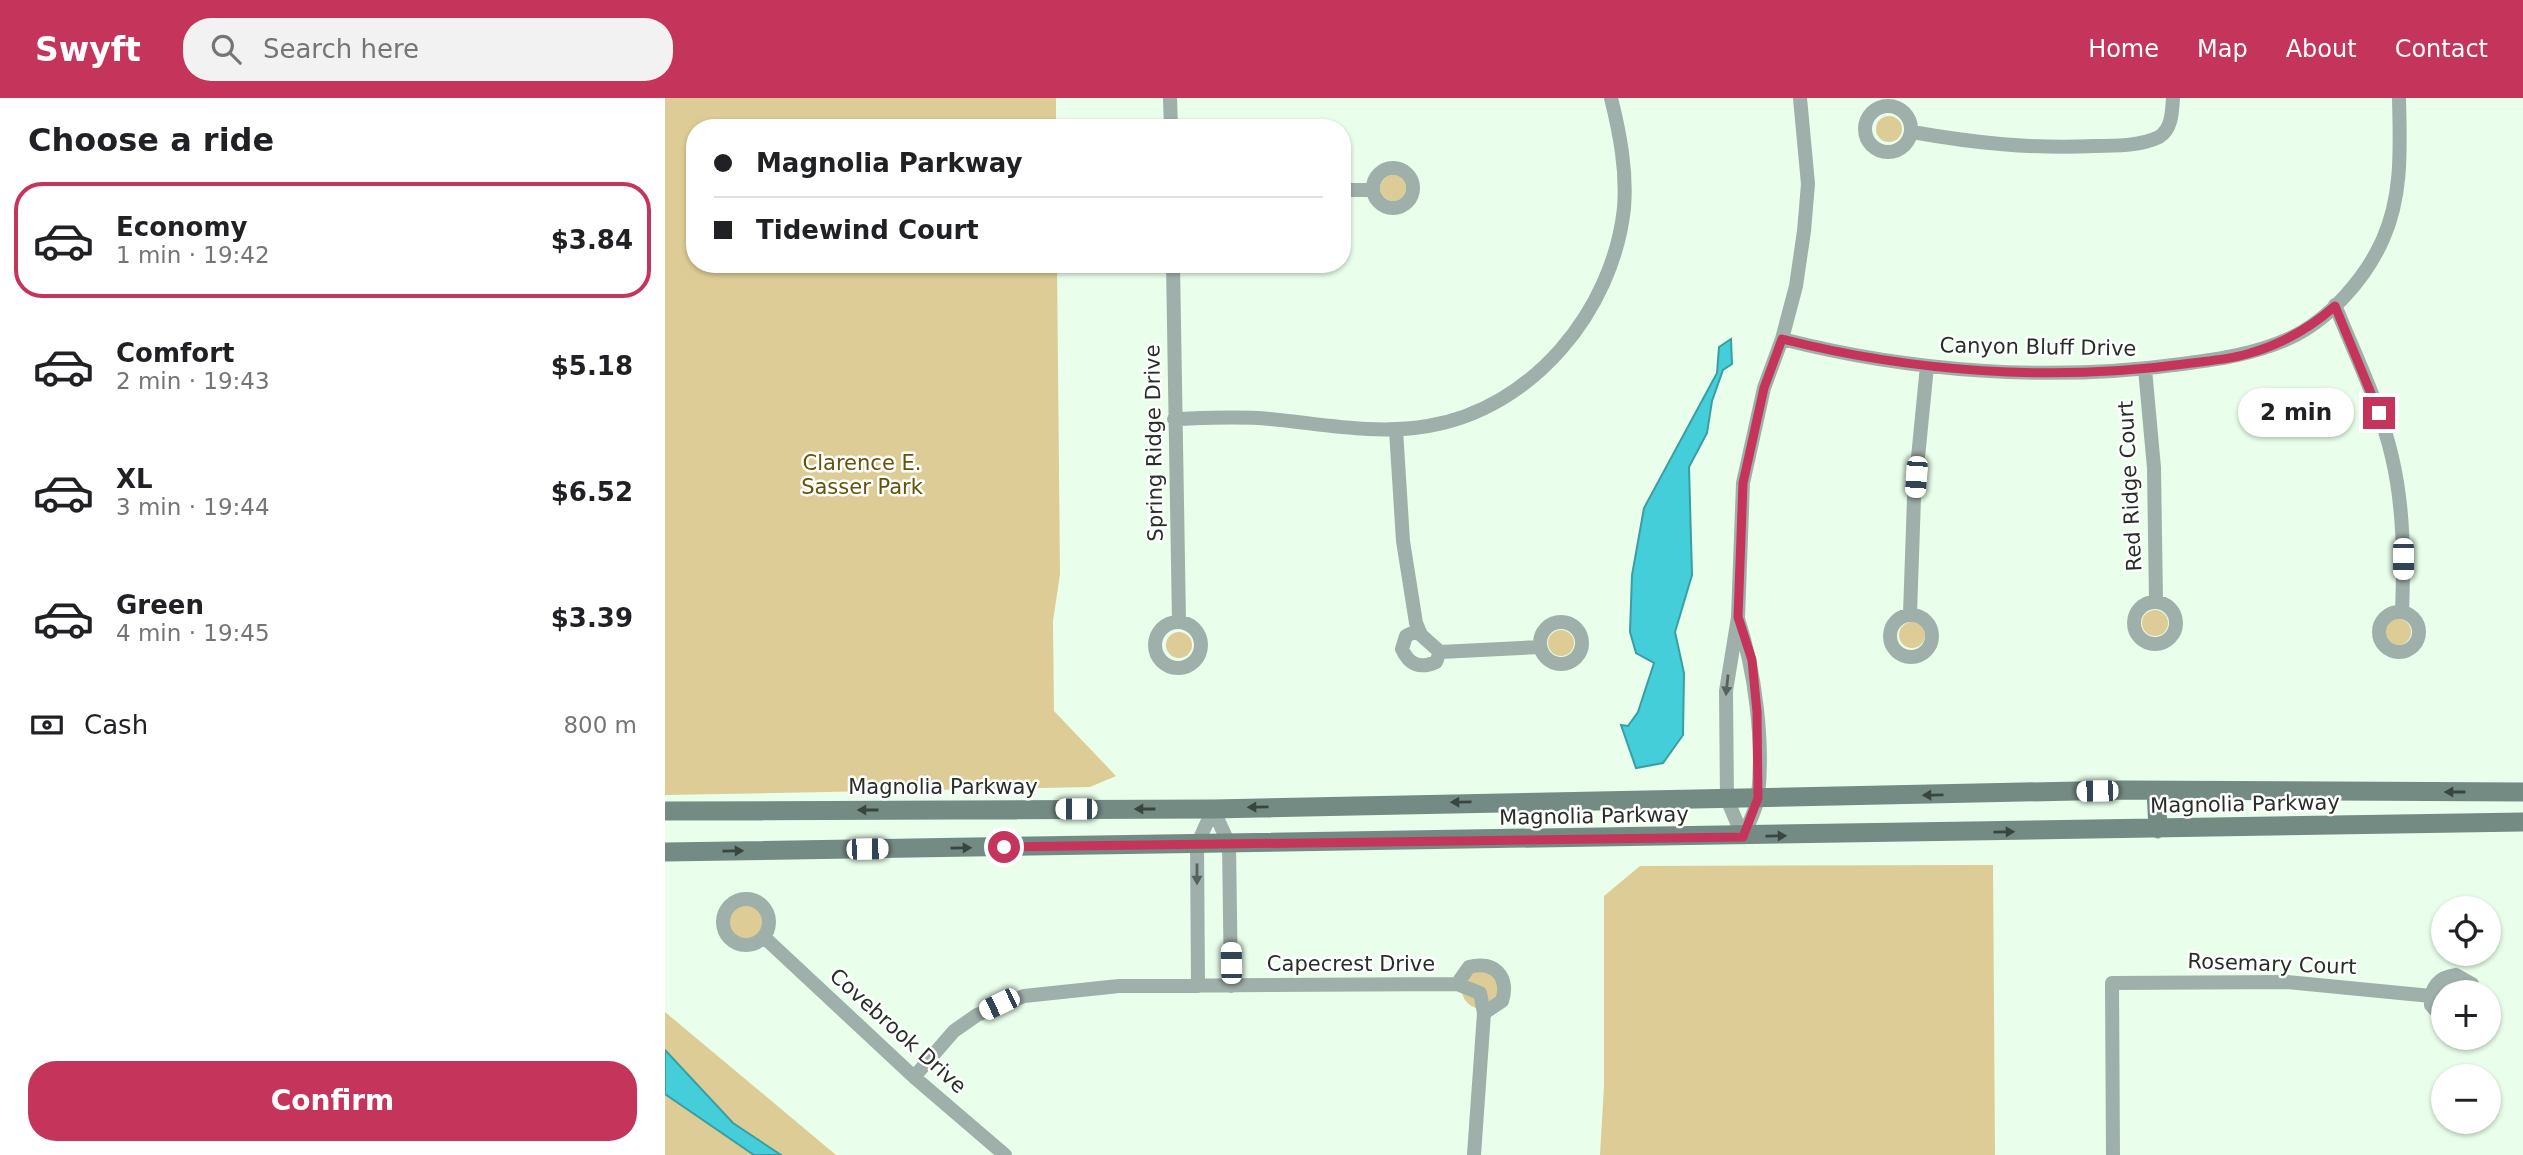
<!DOCTYPE html>
<html lang="en">
<head>
<meta charset="utf-8">
<style>
	body { margin:0; font-family:"DejaVu Sans",sans-serif; background:#f2f2f2; color:#202124; height:100vh; display:flex; flex-direction:column; font-size:26px; white-space:nowrap }
	* { box-sizing:border-box; margin:0 }
	p { font-size:23px; color:#757577 }
	.icon { flex:none; width:38px; height:38px; fill:none; stroke:currentColor; stroke-width:2; stroke-linecap:round; stroke-linejoin:round }
	.map { position:relative; flex:1; overflow:hidden }
	.details { display:flex; flex-direction:column; background:#fff; width:665px }
	.details>* { flex:none }
	.guide { position:absolute; left:21px; top:21px; width:665px; height:154px; border-radius:28px; box-shadow:0 2px 5px #0004; display:grid; align-content:center; height:154px; padding:0 28px; background:#fff }
	.fabs { position:absolute; left:1766px; top:798px; display:grid; gap:14px }
	.fabs a { display:grid; place-items:center; width:70px; height:70px; border-radius:50%; background:#fff; box-shadow:0 2px 5px #0004; font-size:35px }
	.end { position:absolute; width:32px; height:32px; margin:-16px; border:9px solid #c5355b; background:#fff; box-shadow:0 0 0 4px #fff }
	.from { border-radius:50% }
	.bubble { position:absolute; height:49px; border-radius:24px; background:#fff; box-shadow:0 2px 5px #0004; font-size:23px; font-weight:800; line-height:49px; text-align:center }
	.car { position:absolute; width:21px; height:42px; margin:-21px -10px; border-radius:9px; box-shadow:0 0 5px 2px #0007; background:linear-gradient(#fff 24%,#345 0 40%,#fff 0 76%,#345 0 86%,#fff 0) }
	.guide b { display:flex; align-items:center; gap:24px; height:66px; font-size:26px }
	.guide b+b { border-top:2px solid #e0e0e0 }
	.guide i { width:18px; height:18px; background:#202124 }
	ul { padding:0; list-style:none }
	li { display:flex; align-items:center; gap:21px; height:116px; margin:0 14px 10px; padding:0 14px; border:4px solid transparent; border-radius:28px }
	li div { flex:1 }
	li b { display:block; font-size:26px }
	li em { font-style:normal; font-weight:800 }
	li.active { border-color:#c5355b }
	li>.icon { width:63px; height:63px; stroke-width:1.5 }
	h2 { padding:0 28px; font-size:32px; line-height:84px }
	.pay { display:flex; align-items:center; gap:18px; height:77px; padding:0 28px; font-size:26px }
	.pay p { margin-inline-start:auto }
	.cta { display:flex; gap:14px; margin-top:auto; padding:14px 28px }
	.cta a { flex:1; height:80px; border-radius:28px; background:#c5355b; color:#fff; font-size:28px; font-weight:800; line-height:80px; text-align:center }
	header { display:flex; align-items:center; gap:42px; box-sizing:border-box; height:98px; padding:0 35px; background:#c5355b; color:#fff }
	header strong { font-size:33px }
	nav { display:flex; gap:38px; margin-inline-start:auto; font-size:24px }
	.search { width:490px; height:63px; background:#f2f2f2; display:flex; align-items:center; gap:18px; box-sizing:border-box; padding:0 24px; border-radius:28px; color:#757577; font-size:26px }
	main { display:flex; flex:1; min-height:0 }
	.map>svg:first-child { display:block }
	.green { fill:#ddcc95 }
	.water { fill:#44ced9; stroke:#3b9ea3; stroke-width:2 }
	.lines { fill:none; stroke-linecap:round; stroke-linejoin:round }
	.minor { stroke:#9fafaa; stroke-width:14 }
	.secondary { stroke:#748b84; stroke-width:19 }
	.oneway { fill:#56625b }
	.oneway2 { fill:#39463e }
	.route { stroke:#c5355b; stroke-width:9 }
	.labels { text-anchor:middle; stroke-width:5; stroke-linejoin:round; paint-order:stroke }
	.street-label { font-size:21px; fill:#252f26; stroke:#fff }
	.park-label { font-size:21px; fill:#655208; stroke:#fff }
</style>
</head>
<body>
<header>
<strong>Swyft</strong>
<div class="search"><svg class="icon" aria-label="search" viewBox="0 0 24 24"><circle cx="10" cy="10" r="6"/><path d="M15 15l6 6"/></svg>Search here</div>
<nav><a>Home</a><a>Map</a><a>About</a><a>Contact</a></nav>
</header>
<main>
<section class="details">
<h2>Choose a ride</h2>
<ul>
<li class="active"><svg class="icon" aria-label="car" viewBox="0 0 24 24"><path d="M5 17H2v-5l4-1 3-4h7l3 4 3 1v5h-3M9 17h6M6 11h13"/><circle cx="7" cy="17" r="2"/><circle cx="17" cy="17" r="2"/></svg><div><b>Economy</b><p>1 min · 19:42</p></div><em>$3.84</em></li>
<li><svg class="icon" aria-label="car" viewBox="0 0 24 24"><path d="M5 17H2v-5l4-1 3-4h7l3 4 3 1v5h-3M9 17h6M6 11h13"/><circle cx="7" cy="17" r="2"/><circle cx="17" cy="17" r="2"/></svg><div><b>Comfort</b><p>2 min · 19:43</p></div><em>$5.18</em></li>
<li><svg class="icon" aria-label="car" viewBox="0 0 24 24"><path d="M5 17H2v-5l4-1 3-4h7l3 4 3 1v5h-3M9 17h6M6 11h13"/><circle cx="7" cy="17" r="2"/><circle cx="17" cy="17" r="2"/></svg><div><b>XL</b><p>3 min · 19:44</p></div><em>$6.52</em></li>
<li><svg class="icon" aria-label="car" viewBox="0 0 24 24"><path d="M5 17H2v-5l4-1 3-4h7l3 4 3 1v5h-3M9 17h6M6 11h13"/><circle cx="7" cy="17" r="2"/><circle cx="17" cy="17" r="2"/></svg><div><b>Green</b><p>4 min · 19:45</p></div><em>$3.39</em></li>
</ul>
<div class="pay"><svg class="icon" aria-label="cash" viewBox="0 0 24 24"><path d="M3 7h18v10H3z"/><circle cx="12" cy="12" r="2"/></svg>Cash<p>800 m</p></div>
<div class="cta"><a>Confirm</a></div>
</section>
<div class="map">
<svg width="1858" height="1057" viewBox="0 0 1858 1057">
	<rect width="100%" height="100%" fill="#e9feeb"/>
	<path class="green" d="M0 0H391V30H30V166H392L395 476 388 523 389 613 451 678 425 689 0 697Z
		M1211 31a13 13 0 1 1 26 0a13 13 0 1 1-26 0Z
		M715 90a13 13 0 1 1 26 0a13 13 0 1 1-26 0Z
		M1477 525a13 13 0 1 1 26 0a13 13 0 1 1-26 0Z
		M1720 534a13 13 0 1 1 26 0a13 13 0 1 1-26 0Z
		M1234 537a13 13 0 1 1 26 0a13 13 0 1 1-26 0Z
		M883 545a13 13 0 1 1 26 0a13 13 0 1 1-26 0Z
		M501 547a13 13 0 1 1 26 0a13 13 0 1 1-26 0Z
		M1328 767 1330 1057H935L939 988V798L975 768Z
		M62 822a20 20 0 1 1 40 0a20 20 0 1 1-40 0Z
		M812 871 831 876 835 900 813 911C800 906 795 898 797 885Z
		M0 914 171 1057H0Z"/>
	<path class="water" d="M1066 241 1067 266 1058 272 1047 303 1042 335 1024 369 1027 477 1010 534 1019 575 1018 637 998 665 971 670 956 627 963 628 973 614 989 565 971 555 965 534 967 477 979 410 1052 275 1054 249Z
		M0 952 68 1025 116 1057H89L0 996Z"/>
	<g class="lines">
		<path class="minor" d="M505 0 506 30
			M1200 31a23 23 0 1 1 46 0a23 23 0 1 1-46 0Z
			M1247 34C1310 45 1365 51 1430 48 1449 48 1476 48 1494 39 1507 31 1507 14 1508 0
			M708 90a20 20 0 1 1 40 0a20 20 0 1 1-40 0Z
			M677 92H707
			M508 166 514 524
			M1670 207C1690 257 1715 307 1727 359 1739 410 1739 462 1737 514
			M1117 241C1246 274 1385 284 1517 266 1555 261 1590 256 1625 240 1664 222 1701 180 1718 141 1738 96 1735 48 1734 0
			M1480 271 1489 370 1491 503
			M509 321C541 320 573 318 605 321 658 326 710 337 763 328 867 311 948 213 959 110 962 73 955 36 946 0
			M731 332 738 443 751 525 756 537 775 554 875 549
			M1469 525a21 21 0 1 1 42 0a21 21 0 1 1-42 0Z
			M1714 534a20 20 0 1 1 40 0a20 20 0 1 1-40 0Z
			M1245 516 1249 400 1262 268
			M1225 538a21 21 0 1 1 42 0a21 21 0 1 1-42 0Z
			M1073 521C1090 572 1099 644 1093 698 1092 711 1083 726 1078 739
			M875 545a21 21 0 1 1 42 0a21 21 0 1 1-42 0Z
			M490 547a23 23 0 1 1 46 0a23 23 0 1 1-46 0Z
			M753 532 741 538 737 551C744 567 755 571 771 564L775 554
			M548 711 564 746 566 888
			M1078 739 1062 701 1061 593 1073 519 1078 385 1099 290 1117 241 1131 188 1139 133 1143 86 1135 0
			M58 824a23 23 0 1 1 46 0a23 23 0 1 1-46 0Z
			M99 839 249 979 340 1057
			M792 886 804 869C829 862 845 879 837 903L819 915
			M533 888 532 747 548 711
			M1778 921 1766 907C1765 889 1774 879 1791 877L1807 886 1811 894
			M249 979 289 933 312 917 359 898 454 888 792 886 815 895 819 915 809 1057
			M1448 1057 1447 885 1622 884 1766 898"/>
		<path class="secondary" d="M1491 693 1493 731
			M0 713 548 711 1457 692 1858 694
			M0 754 1858 724"/>
	</g>
	<defs><path id="oneway-solid" d="M-6-.8H1V-3.2L6.5 0L1 3.2V.8H-6Z" transform="scale(1.75)"/></defs>
	<g class="oneway">
		<use href="#oneway-solid" transform="translate(1062 587) rotate(96)"/>
		<use href="#oneway-solid" transform="translate(532 776) rotate(90)"/>
	</g>
	<g class="oneway2">
		<use href="#oneway-solid" transform="translate(1790 694) rotate(-180)"/>
		<use href="#oneway-solid" transform="translate(1268 697) rotate(179)"/>
		<use href="#oneway-solid" transform="translate(796 704) rotate(179)"/>
		<use href="#oneway-solid" transform="translate(593 709) rotate(179)"/>
		<use href="#oneway-solid" transform="translate(480 711) rotate(180)"/>
		<use href="#oneway-solid" transform="translate(203 712) rotate(180)"/>
		<use href="#oneway-solid" transform="translate(1339 734) rotate(-1)"/>
		<use href="#oneway-solid" transform="translate(1111 738) rotate(-1)"/>
		<use href="#oneway-solid" transform="translate(296 750) rotate(-1)"/>
		<use href="#oneway-solid" transform="translate(68 753) rotate(-1)"/>
	</g>
	<g class="lines">
		<path class="route" d="M339 749 1078 739 1093 700 1092 614 1087 562 1073 519 1078 385 1099 290 1117 241C1247 274 1386 284 1519 266 1540 263 1562 262 1582 256 1615 247 1645 230 1670 208L1714 315"/>
	</g>
	<g class="labels">
		<g class="street-label">
			<text transform="translate(1373 249) rotate(1)" y="7">Canyon Bluff Drive</text>
			<text transform="translate(489 345) rotate(-91)" y="7">Spring Ridge Drive</text>
			<text transform="translate(1465 388) rotate(-93)" y="7">Red Ridge Court</text>
			<text x="278" y="696">Magnolia Parkway</text>
			<text transform="translate(1580 706) rotate(-1)" y="7">Magnolia Parkway</text>
			<text transform="translate(929 718) rotate(-1)" y="7">Magnolia Parkway</text>
			<text x="686" y="873">Capecrest Drive</text>
			<text transform="translate(1607 866) rotate(2)" y="7">Rosemary Court</text>
			<text transform="translate(233 933) rotate(42)" y="7">Covebrook Drive</text>
		</g>
		<g class="park-label">
			<text x="197" y="372">Clarence E.<tspan x="197" dy="24">Sasser Park</tspan></text>
		</g>
	</g>
</svg>
<div class="fabs">
<a><svg class="icon" aria-label="locate" viewBox="0 0 24 24"><circle cx="12" cy="12" r="6"/><path d="M12 2v4M12 18v4M2 12h4M18 12h4"/></svg></a>
<a>+</a>
<a>−</a>
</div>
<i class="end from" style="left:339px;top:749px"></i>
<i class="end" style="left:1714px;top:315px"></i>
<div class="bubble" style="left:1573px;top:290px;width:116px">2 min</div>
<i class="car" style="left:1251px;top:379px;rotate:184deg"></i>
<i class="car" style="left:1738px;top:461px;rotate:180deg"></i>
<i class="car" style="left:1432px;top:693px;rotate:269deg"></i>
<i class="car" style="left:411px;top:711px;rotate:270deg"></i>
<i class="car" style="left:202px;top:751px;rotate:89deg"></i>
<i class="car" style="left:566px;top:865px;rotate:359deg"></i>
<i class="car" style="left:334px;top:906px;rotate:244deg"></i>
<div class="guide">
<b><i class="from"></i>Magnolia Parkway</b>
<b><i></i>Tidewind Court</b>
</div>
</div>
</main>
</body>
</html>
